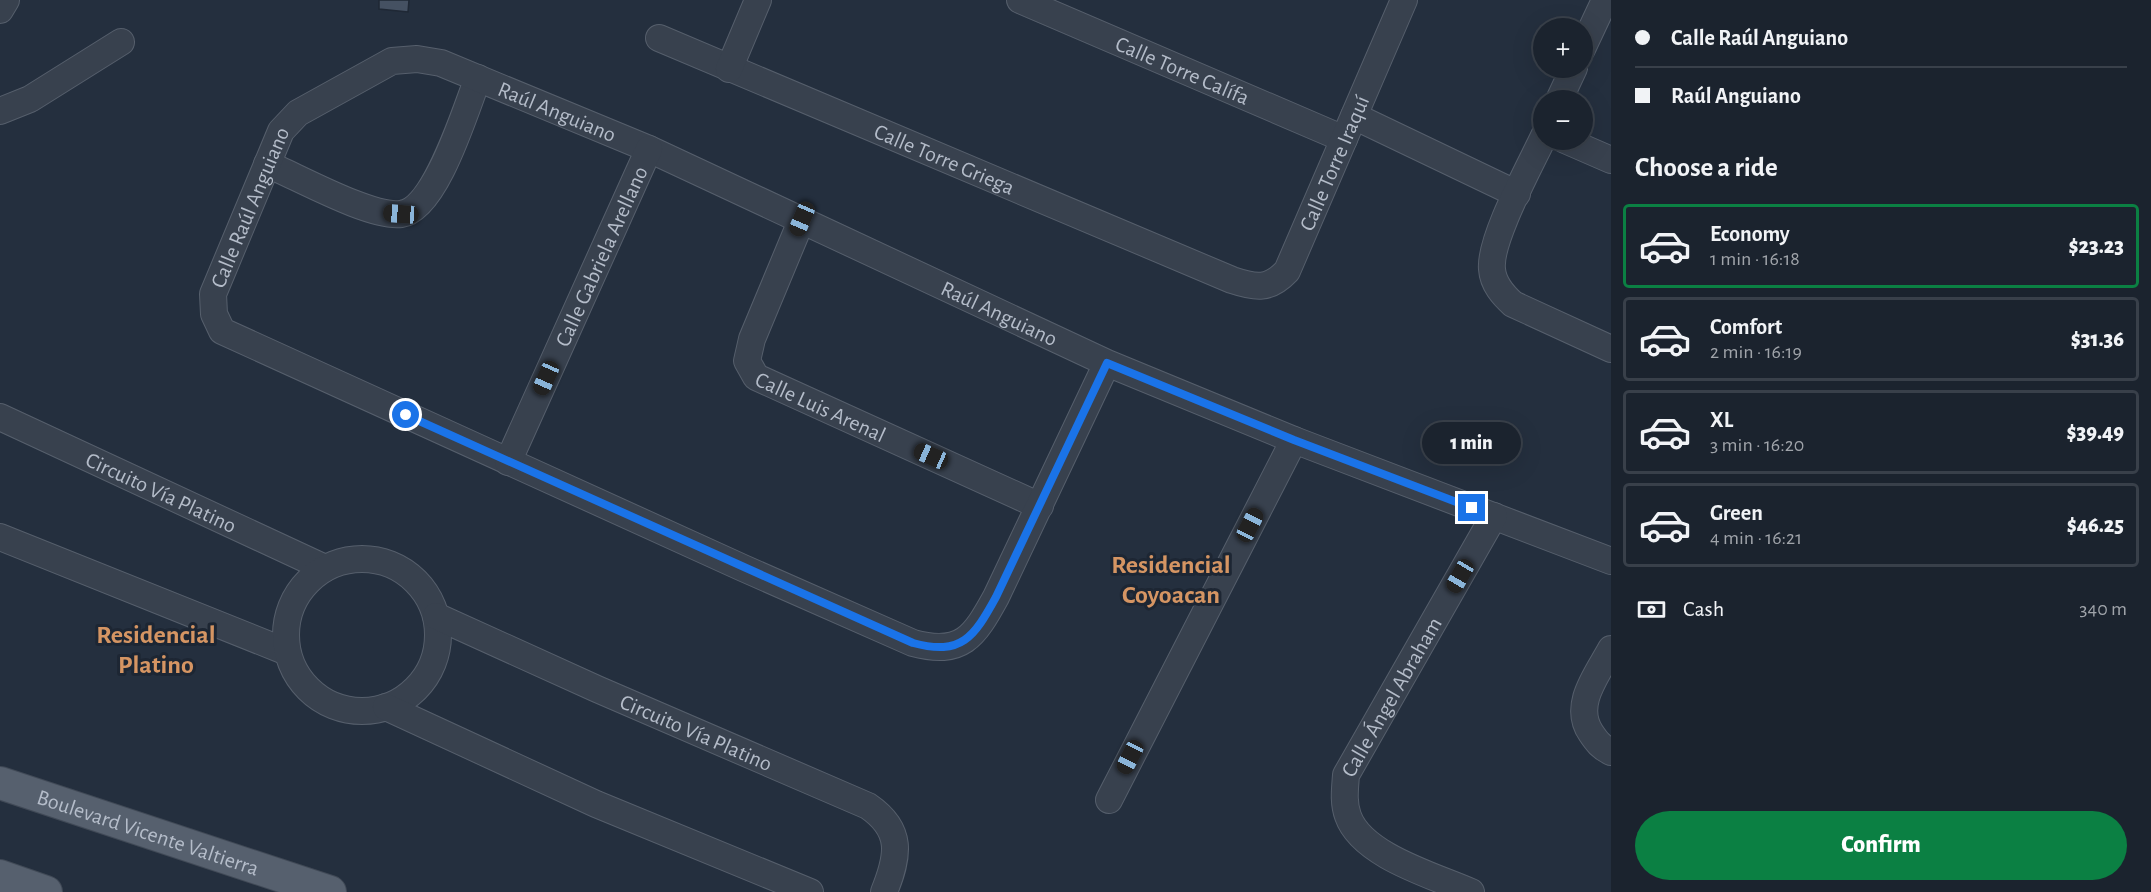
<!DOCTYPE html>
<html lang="en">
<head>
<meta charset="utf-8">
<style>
	body { margin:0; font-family:"Alegreya Sans",sans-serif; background:#242b36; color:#f1f3f6; height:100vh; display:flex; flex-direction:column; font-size:22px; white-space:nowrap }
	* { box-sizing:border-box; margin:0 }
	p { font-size:20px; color:#a0a4aa }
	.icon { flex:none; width:33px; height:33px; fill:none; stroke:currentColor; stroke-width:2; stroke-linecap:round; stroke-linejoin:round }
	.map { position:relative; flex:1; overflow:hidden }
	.drawer { display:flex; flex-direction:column; background:#1b232e; width:540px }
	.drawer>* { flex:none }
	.top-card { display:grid; align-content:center; height:132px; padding:0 24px; background:#1b232e }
	.fabs { position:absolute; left:1533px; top:18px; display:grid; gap:12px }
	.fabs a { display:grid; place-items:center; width:60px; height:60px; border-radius:50%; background:#1b232e; box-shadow:0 6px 24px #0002,0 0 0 2px #39404a; font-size:30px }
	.end { position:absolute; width:27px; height:27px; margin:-14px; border:8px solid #1a73e8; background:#fff; box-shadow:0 0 0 3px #fff }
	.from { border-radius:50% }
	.bubble { position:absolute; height:42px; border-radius:21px; background:#1b232e; box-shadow:0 6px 24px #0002,0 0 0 2px #39404a; font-size:20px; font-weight:800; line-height:42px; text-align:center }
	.car { position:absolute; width:18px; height:36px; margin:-18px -9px; border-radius:8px; box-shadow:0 0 4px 2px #0007; background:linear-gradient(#222 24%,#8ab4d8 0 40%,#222 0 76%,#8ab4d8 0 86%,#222 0) }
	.top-card b { display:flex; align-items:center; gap:21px; height:57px; font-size:22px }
	.top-card b+b { border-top:2px solid #39404a }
	.top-card i { width:15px; height:15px; background:#f1f3f6 }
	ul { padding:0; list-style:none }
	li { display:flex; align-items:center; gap:18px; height:84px; margin:0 12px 9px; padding:0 12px; border:3px solid #39404a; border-radius:6px }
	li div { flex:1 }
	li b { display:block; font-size:22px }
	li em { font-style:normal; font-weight:800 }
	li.current { border-color:#0b8043 }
	li>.icon { width:54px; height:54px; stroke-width:1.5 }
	h2 { padding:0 24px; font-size:27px; line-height:72px }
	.pay { display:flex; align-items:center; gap:15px; height:66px; padding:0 24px; font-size:22px }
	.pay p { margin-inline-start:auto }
	.action { display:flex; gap:12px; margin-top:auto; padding:12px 24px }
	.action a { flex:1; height:69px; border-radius:36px; background:#0b8043; color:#fff; font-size:24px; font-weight:800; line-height:69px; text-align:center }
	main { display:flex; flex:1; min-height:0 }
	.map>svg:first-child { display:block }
	.building { fill:#455162; stroke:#1f2835; stroke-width:1.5 }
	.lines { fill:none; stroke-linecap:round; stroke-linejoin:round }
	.minor-casing { stroke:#565f6c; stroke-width:28 }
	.major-casing { stroke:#414a57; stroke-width:34 }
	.minor { stroke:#38414e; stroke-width:26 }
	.major { stroke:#56606e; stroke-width:32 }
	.route { stroke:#1a73e8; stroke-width:8 }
	.labels { text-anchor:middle; stroke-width:6; stroke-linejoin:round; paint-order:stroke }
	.street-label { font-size:22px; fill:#b4bcc9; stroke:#1d2633 }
	.quarter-label { font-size:26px; font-weight:bold; fill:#d59563; stroke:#1d2633 }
</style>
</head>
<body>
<main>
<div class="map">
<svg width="1611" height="892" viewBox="0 0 1611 892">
	<rect width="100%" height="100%" fill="#242f3e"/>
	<path class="building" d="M379 0H409L408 12 379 9Z"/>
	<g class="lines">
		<g class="minor-casing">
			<g id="minor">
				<path id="s1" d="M1020 0 1344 139"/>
				<path d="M0 10 6 0"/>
				<path id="s2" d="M659 38 1232 280C1256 288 1269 290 1287 271L1404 0"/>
				<path d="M1582 49 1605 0"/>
				<path d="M729 69 758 0"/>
				<path d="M1559 100 1574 68"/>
				<path d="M0 111 30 99 121 42"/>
				<path d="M1354 116 1517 194"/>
				<path d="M1544 136C1530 166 1489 240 1492 269 1493 284 1503 295 1513 304L1611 349"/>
				<path d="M1565 140 1611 160"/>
				<path d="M267 164C298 177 371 218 401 214 436 210 466 108 478 78"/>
				<path id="s3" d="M802 219 752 339 747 361 756 377 1040 506"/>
				<path id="s4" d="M1107 363 996 597C974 637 962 656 913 643L743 568 222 331 214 314 213 294 281 131 298 113 392 61 417 59 441 63 649 149 1107 363 1294 440 1611 561"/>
				<path id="s5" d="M0 417 325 568"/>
				<path id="s6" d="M508 462 649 149"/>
				<path d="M0 537 287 652"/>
				<circle cx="362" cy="635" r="76"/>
				<path id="s7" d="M436 616 597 689 868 806C903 830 899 855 884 892"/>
				<path d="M1611 649C1597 675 1572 705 1591 733 1597 742 1601 747 1611 752"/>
				<path d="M386 707 596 804 810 892"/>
				<path d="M1109 800 1294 440"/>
				<path id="s8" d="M1471 892C1435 876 1362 856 1348 816 1343 802 1345 789 1346 775L1494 516"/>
			</g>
		</g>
		<g class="major-casing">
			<g id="major">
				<path id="s9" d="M0 783 330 892"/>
				<path d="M0 876 46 892"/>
			</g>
		</g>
		<use href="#minor" class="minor"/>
		<use href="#major" class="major"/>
	</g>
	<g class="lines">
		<path class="route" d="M406 415 913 643C962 656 974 637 996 597L1107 363 1294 440 1472 508"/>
	</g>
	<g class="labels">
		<g class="street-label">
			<text dy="8" stroke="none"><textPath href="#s1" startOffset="177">Calle Torre Calífa</textPath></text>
			<text dy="8" stroke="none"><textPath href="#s4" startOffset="1647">Raúl Anguiano</textPath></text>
			<text dy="8" stroke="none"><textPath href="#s2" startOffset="310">Calle Torre Griega</textPath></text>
			<text dy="8" stroke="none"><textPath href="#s2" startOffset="800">Calle Torre Iraquí</textPath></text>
			<text dy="8" stroke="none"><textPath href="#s4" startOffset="1257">Calle Raúl Anguiano</textPath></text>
			<text dy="8" stroke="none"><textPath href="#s6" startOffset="226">Calle Gabriela Arellano</textPath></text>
			<text dy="8" stroke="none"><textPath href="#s4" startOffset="2133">Raúl Anguiano</textPath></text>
			<text dy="8" stroke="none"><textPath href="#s3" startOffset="242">Calle Luis Arenal</textPath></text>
			<text dy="8" stroke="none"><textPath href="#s5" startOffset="178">Circuito Vía Platino</textPath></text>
			<text dy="8" stroke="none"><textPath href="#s8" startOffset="280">Calle Ángel Abraham</textPath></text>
			<text dy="8" stroke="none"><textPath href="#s7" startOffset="285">Circuito Vía Platino</textPath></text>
			<text dy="8" stroke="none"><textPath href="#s9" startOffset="156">Boulevard Vicente Valtierra</textPath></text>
		</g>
		<g class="quarter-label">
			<text x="1171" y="573">Residencial<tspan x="1171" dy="30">Coyoacan</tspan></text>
			<text x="156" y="643">Residencial<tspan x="156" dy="30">Platino</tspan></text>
		</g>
	</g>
</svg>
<div class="fabs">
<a>+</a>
<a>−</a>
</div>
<i class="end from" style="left:406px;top:415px"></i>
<i class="end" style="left:1472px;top:508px"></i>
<div class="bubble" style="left:1422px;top:422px;width:99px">1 min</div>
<i class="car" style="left:401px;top:214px;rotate:274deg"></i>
<i class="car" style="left:802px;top:219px;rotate:203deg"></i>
<i class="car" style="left:546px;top:378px;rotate:204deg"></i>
<i class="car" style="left:931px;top:456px;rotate:294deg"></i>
<i class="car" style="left:1250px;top:525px;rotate:27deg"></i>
<i class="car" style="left:1460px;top:576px;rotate:210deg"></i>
<i class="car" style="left:1130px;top:757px;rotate:207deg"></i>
</div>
<section class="drawer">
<div class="top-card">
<b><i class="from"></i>Calle Raúl Anguiano</b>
<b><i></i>Raúl Anguiano</b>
</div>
<h2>Choose a ride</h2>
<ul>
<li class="current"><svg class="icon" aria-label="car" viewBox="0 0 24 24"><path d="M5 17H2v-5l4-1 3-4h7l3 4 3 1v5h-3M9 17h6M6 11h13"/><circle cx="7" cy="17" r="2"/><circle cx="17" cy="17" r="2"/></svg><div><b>Economy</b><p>1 min · 16:18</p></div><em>$23.23</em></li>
<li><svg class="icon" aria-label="car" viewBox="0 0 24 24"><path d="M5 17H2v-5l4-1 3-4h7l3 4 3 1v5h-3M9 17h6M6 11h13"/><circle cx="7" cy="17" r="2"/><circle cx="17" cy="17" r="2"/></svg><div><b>Comfort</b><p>2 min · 16:19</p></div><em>$31.36</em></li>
<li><svg class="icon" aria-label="car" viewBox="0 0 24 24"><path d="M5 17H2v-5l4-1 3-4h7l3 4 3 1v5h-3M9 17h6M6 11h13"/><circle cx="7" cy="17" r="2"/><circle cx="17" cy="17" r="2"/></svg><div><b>XL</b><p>3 min · 16:20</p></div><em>$39.49</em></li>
<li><svg class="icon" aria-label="car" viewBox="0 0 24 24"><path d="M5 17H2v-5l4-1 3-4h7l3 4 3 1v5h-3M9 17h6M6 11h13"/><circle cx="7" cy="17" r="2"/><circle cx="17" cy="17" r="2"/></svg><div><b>Green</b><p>4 min · 16:21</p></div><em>$46.25</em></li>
</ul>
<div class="pay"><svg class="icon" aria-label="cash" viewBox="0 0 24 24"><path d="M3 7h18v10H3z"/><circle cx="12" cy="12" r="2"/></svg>Cash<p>340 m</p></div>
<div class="action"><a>Confirm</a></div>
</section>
</main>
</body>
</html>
